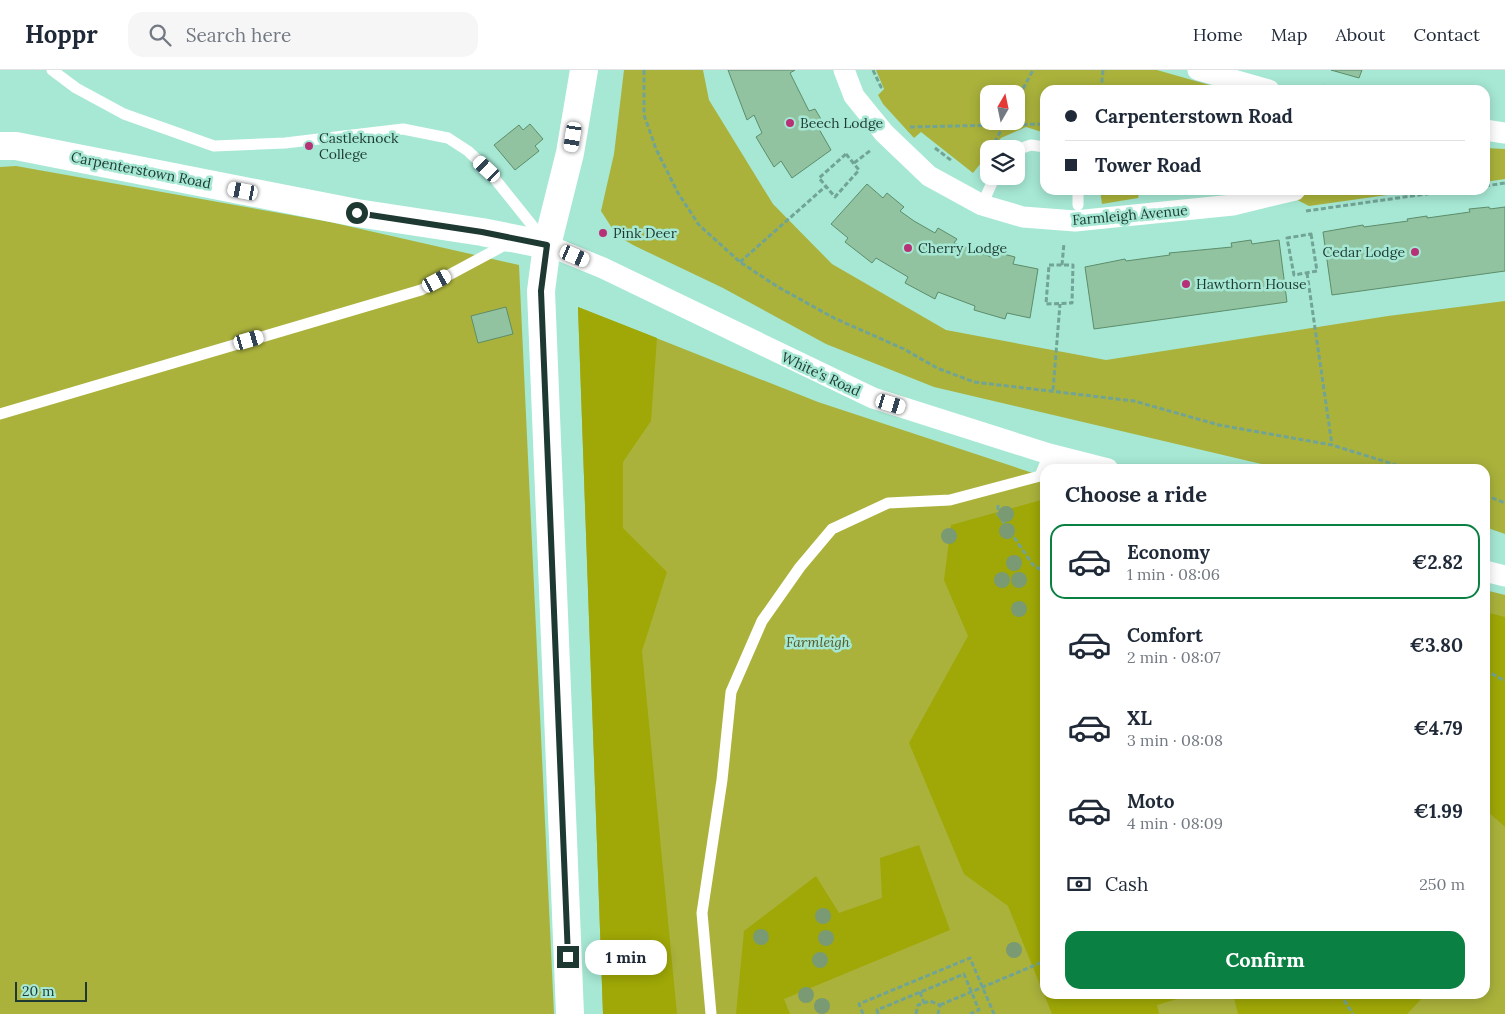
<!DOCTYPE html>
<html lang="en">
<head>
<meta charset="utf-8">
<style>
	body { margin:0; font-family:Lora,serif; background:#f6f6f7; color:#1f2937; height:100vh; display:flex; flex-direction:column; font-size:19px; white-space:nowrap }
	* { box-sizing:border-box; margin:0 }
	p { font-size:16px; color:#747a83 }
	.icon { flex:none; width:28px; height:28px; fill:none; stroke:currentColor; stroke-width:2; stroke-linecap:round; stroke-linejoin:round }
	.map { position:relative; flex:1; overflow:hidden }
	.drawer { position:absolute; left:1040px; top:394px; width:450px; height:535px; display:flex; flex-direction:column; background:#fff; border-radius:15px; box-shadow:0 2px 12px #0003 }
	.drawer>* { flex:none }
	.banner { position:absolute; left:1040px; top:15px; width:450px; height:110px; border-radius:15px; box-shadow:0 2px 12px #0003; display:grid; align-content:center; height:110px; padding:0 25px; background:#fff }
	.needle { width:32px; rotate:9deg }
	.controls { position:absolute; left:980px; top:15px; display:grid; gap:10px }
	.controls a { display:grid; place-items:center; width:45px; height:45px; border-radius:10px; background:#fff; box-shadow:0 2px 12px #0003; font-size:25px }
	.scale { position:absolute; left:15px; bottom:12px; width:72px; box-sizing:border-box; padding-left:5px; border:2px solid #1d3931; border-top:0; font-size:14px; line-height:18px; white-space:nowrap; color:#1d3931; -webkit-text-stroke:4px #a6e8d4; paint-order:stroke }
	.end { position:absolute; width:22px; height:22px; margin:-11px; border:6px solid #1d3931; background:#fff; box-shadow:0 0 0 2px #fff }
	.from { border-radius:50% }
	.bubble { position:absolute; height:35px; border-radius:15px; background:#fff; box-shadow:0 2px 12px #0003; font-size:16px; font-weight:700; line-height:35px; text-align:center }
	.car { position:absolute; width:15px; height:30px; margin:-15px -8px; border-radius:6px; box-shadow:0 0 4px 1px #0007; background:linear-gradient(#fff 24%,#345 0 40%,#fff 0 76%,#345 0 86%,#fff 0) }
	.banner b { display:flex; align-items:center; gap:18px; height:48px; font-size:19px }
	.banner b+b { border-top:1px solid #e0e1e3 }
	.banner i { width:12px; height:12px; background:#1f2937 }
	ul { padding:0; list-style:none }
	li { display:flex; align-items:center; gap:15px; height:75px; margin:0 10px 8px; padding:0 15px; border:2px solid transparent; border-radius:15px }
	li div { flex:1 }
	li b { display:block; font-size:19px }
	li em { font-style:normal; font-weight:700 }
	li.selected { border-color:#0b8043 }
	li>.icon { width:45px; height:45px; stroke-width:1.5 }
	h2 { padding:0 25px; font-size:22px; line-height:60px }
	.pay { display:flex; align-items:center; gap:12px; height:55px; padding:0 25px; font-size:19px }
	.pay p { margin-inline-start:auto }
	.primary-button { display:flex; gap:10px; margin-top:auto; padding:10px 25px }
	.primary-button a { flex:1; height:58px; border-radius:15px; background:#0b8043; color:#fff; font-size:20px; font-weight:700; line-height:58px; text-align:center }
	header { display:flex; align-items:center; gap:30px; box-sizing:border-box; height:70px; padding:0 25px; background:#fff; border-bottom:1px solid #e0e1e3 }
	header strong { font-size:24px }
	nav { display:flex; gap:28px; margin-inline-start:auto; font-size:18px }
	.search { width:350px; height:45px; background:#f6f6f7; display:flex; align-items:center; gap:12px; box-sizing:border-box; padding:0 18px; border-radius:15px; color:#747a83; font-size:19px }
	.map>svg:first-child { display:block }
	.green { fill:#aab23c; fill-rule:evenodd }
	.forest { fill:#9fa806 }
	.building { fill:#91c3a0; stroke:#5d8d6b }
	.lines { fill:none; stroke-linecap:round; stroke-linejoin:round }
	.path { stroke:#71a495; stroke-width:3; stroke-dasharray:5 2.5; stroke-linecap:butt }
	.lane { stroke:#fff; stroke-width:11 }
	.street { stroke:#fff; stroke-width:21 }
	.secondary { stroke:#fff; stroke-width:28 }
	.tree { fill:#7a9a74 }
	.route { stroke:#1d3931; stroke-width:6 }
	.poi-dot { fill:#b63176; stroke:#a6e8d4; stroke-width:2 }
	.labels { text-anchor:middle; stroke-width:5; stroke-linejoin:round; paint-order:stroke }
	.poi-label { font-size:14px; fill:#1d3931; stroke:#a6e8d4; text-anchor:start }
	.street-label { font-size:14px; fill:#1d3931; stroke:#a6e8d4 }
	.park-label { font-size:14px; font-style:italic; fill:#565a26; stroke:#a6e8d4 }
</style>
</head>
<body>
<header>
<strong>Hoppr</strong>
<div class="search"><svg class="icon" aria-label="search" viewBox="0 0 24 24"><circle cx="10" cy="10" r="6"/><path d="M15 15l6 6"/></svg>Search here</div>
<nav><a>Home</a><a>Map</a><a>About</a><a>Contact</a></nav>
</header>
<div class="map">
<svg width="1505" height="944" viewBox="0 0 1505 944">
	<rect width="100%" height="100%" fill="#a6e8d4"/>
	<path class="green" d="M624 0H703L709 30 773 134 832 194 946 260 1106 290 1388 246 1505 231V464L1485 457V399H1283L934 317 826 274 723 218 635 176 617 166 601 141 614 84Z
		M876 0H1157L1227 20H1045V63L1026 57 1001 68 992 79H989V83L973 103 921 62 914 68 883 34 878 25 884 19ZM989 24H1016V51H989Z
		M1485 78 1505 79V109L1485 112Z
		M16 96 330 152 519 195 554 944H0V97Z
		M1100 120H1140L1138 128 1102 134Z
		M1278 120H1423L1309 136Z
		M578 237 818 332 1045 407V924H1485V520L1505 525V944H603Z"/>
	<path class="forest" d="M578 237 657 268 651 351 623 392V458L667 502 642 581 677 944H603Z
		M1045 429V924H1194L1157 935 1159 944H1052L1008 836 964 804 909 673 968 566 944 510 951 455Z
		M1485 542 1505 547V757L1485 739Z
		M919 775 950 860 784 929 790 944H736L744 861 816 806 839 843 882 828 880 788Z
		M1233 924H1426L1407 944H1238Z"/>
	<path class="building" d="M728 0H795L790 3 809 41 815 39 825 56 819 59 831 80 792 108 781 91 774 97 756 67 762 63 754 45 747 50Z
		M1331 0H1362L1359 8Z
		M530 54 543 69 535 76 539 81 515 100 494 75 519 55 523 60Z
		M867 114 883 128 887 123 904 137 900 141 914 151 935 163 938 158 957 169 954 173 994 188 996 182 1015 187 1013 194 1038 199 1030 248 1007 243 1005 249 974 240 975 236 938 222 935 229 905 213 908 207 876 188 872 193 845 172 848 168 831 154Z
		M1489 137 1490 139 1505 137V201L1332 225 1323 162 1363 155 1364 157 1408 151 1407 149 1427 146V148L1470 142 1469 139Z
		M1251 170 1252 174 1279 170 1287 232 1094 259 1085 197 1125 189 1126 191 1170 185 1169 183 1232 177 1231 173Z
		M506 237 513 264 478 273 471 246Z"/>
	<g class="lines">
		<path class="path" d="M644 0V45L656 79 678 123 699 155 740 192 778 217 834 248 904 279 937 298 974 312 1134 331 1219 355 1332 375 1409 399
			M873 0 881 17 878 19
			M1101 20 1103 0
			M1324 20 1325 14
			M1016 32 1033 0
			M910 57 1045 54
			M935 78 952 91
			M991 79 1006 51
			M846 84 859 100 835 127 819 108Z
			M984 91 989 83
			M854 93 871 80
			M1485 116 1505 113
			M1306 141 1454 120
			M1311 164 1317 201 1294 205 1287 168Z
			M740 192 826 116
			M1049 195H1073L1072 233 1046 234Z
			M1062 195 1064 173
			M1307 203 1332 375
			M1053 320 1060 234
			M1485 425 1505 433
			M998 435V444L1033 495 1045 502
			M1485 600 1505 611
			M920 922 924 933
			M1340 924 1353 944
			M940 935 1045 891
			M863 944 859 934 970 888 994 944
			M878 944 877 940 964 904 979 940 970 944
			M916 944 918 935 930 931 940 935 938 944"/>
		<path class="lane" d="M52 0 76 18 124 44 214 76 285 73 403 59 448 68 468 81 487 99 543 169
			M1016 80 1031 75 1045 77
			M982 135 995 106
			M1078 135V120
			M0 344 421 220 503 176H510
			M711 944 702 843 722 710 731 622 762 551 800 497 832 459 888 433 950 430 1040 406 1049 384"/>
		<path class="street" d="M844 0 854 26 884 63 929 106 982 135 1023 147 1075 151 1233 135 1295 120
			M1198 0 1269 20
			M1485 60 1505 63
			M547 175 603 198 873 328 1049 384 1108 399
			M1485 501 1505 506"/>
		<path class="secondary" d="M0 76H16L357 143 482 162 547 175
			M570 944 541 221 547 175 570 83 584 0"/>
	</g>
	<g class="tree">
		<circle cx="1006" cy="444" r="8"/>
		<circle cx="1007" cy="461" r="8"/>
		<circle cx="949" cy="466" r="8"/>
		<circle cx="1014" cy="493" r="8"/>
		<circle cx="1002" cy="510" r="8"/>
		<circle cx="1019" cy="510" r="8"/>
		<circle cx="1019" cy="539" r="8"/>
		<circle cx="823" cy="846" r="8"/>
		<circle cx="761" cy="867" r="8"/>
		<circle cx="826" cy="868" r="8"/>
		<circle cx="1014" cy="880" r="8"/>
		<circle cx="820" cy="890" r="8"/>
		<circle cx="806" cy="925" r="8"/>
		<circle cx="822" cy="936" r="8"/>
	</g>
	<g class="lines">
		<path class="route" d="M357 143 482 162 547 175 541 221 568 887"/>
	</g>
	<g class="poi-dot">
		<circle cx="790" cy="53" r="5"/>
		<circle cx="309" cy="76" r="5"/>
		<circle cx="603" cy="163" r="5"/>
		<circle cx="908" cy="178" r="5"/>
		<circle cx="1415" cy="182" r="5"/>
		<circle cx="1186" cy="214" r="5"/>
	</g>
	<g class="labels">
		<g class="poi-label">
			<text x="800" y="58">Beech Lodge</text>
			<text x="319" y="73">Castleknock<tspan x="319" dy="16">College</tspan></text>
			<text x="613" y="168">Pink Deer</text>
			<text x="918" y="183">Cherry Lodge</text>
			<text x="1405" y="187" text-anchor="end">Cedar Lodge</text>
			<text x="1196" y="219">Hawthorn House</text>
		</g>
		<g class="street-label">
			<text transform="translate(141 100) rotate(11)" y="5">Carpenterstown Road</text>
			<text transform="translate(1130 145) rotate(-5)" y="5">Farmleigh Avenue</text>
			<text transform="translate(821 304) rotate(25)" y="5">White's Road</text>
		</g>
		<g class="park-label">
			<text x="818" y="577">Farmleigh</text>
		</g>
	</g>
</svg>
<div class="controls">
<a><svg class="needle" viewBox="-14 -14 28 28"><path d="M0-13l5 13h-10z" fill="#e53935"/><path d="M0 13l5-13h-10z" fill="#747a83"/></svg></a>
<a><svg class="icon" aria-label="layers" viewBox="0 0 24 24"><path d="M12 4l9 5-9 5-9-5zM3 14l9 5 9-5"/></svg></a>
</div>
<div class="scale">20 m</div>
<i class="end from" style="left:357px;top:143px"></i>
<i class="end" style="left:568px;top:887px"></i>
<div class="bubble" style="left:585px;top:870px;width:82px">1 min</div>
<i class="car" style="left:573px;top:67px;rotate:189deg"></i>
<i class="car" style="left:487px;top:99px;rotate:313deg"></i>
<i class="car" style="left:243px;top:121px;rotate:281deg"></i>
<i class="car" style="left:575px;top:186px;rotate:113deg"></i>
<i class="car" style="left:437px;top:211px;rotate:62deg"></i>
<i class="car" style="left:249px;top:270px;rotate:74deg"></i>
<i class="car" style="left:891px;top:334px;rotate:107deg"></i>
<div class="banner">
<b><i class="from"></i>Carpenterstown Road</b>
<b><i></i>Tower Road</b>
</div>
<section class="drawer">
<h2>Choose a ride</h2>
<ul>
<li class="selected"><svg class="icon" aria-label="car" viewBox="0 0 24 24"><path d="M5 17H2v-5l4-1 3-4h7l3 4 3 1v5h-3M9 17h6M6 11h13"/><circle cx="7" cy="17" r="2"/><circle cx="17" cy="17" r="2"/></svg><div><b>Economy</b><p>1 min · 08:06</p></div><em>€2.82</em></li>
<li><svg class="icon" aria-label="car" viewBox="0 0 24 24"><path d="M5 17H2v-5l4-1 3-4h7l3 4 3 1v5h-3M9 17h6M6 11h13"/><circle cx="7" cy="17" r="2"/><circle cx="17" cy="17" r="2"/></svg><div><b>Comfort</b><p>2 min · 08:07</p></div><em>€3.80</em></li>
<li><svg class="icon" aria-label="car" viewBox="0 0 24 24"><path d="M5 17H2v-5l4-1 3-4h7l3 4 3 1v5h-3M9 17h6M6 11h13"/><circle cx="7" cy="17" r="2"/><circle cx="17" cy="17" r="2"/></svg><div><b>XL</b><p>3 min · 08:08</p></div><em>€4.79</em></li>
<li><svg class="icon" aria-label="car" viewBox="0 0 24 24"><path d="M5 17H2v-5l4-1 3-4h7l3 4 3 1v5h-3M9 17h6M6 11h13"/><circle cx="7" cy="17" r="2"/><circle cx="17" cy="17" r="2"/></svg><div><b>Moto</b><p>4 min · 08:09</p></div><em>€1.99</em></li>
</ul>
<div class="pay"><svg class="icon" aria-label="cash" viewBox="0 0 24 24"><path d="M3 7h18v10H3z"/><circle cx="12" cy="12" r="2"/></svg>Cash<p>250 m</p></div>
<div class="primary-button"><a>Confirm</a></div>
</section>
</div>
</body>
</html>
